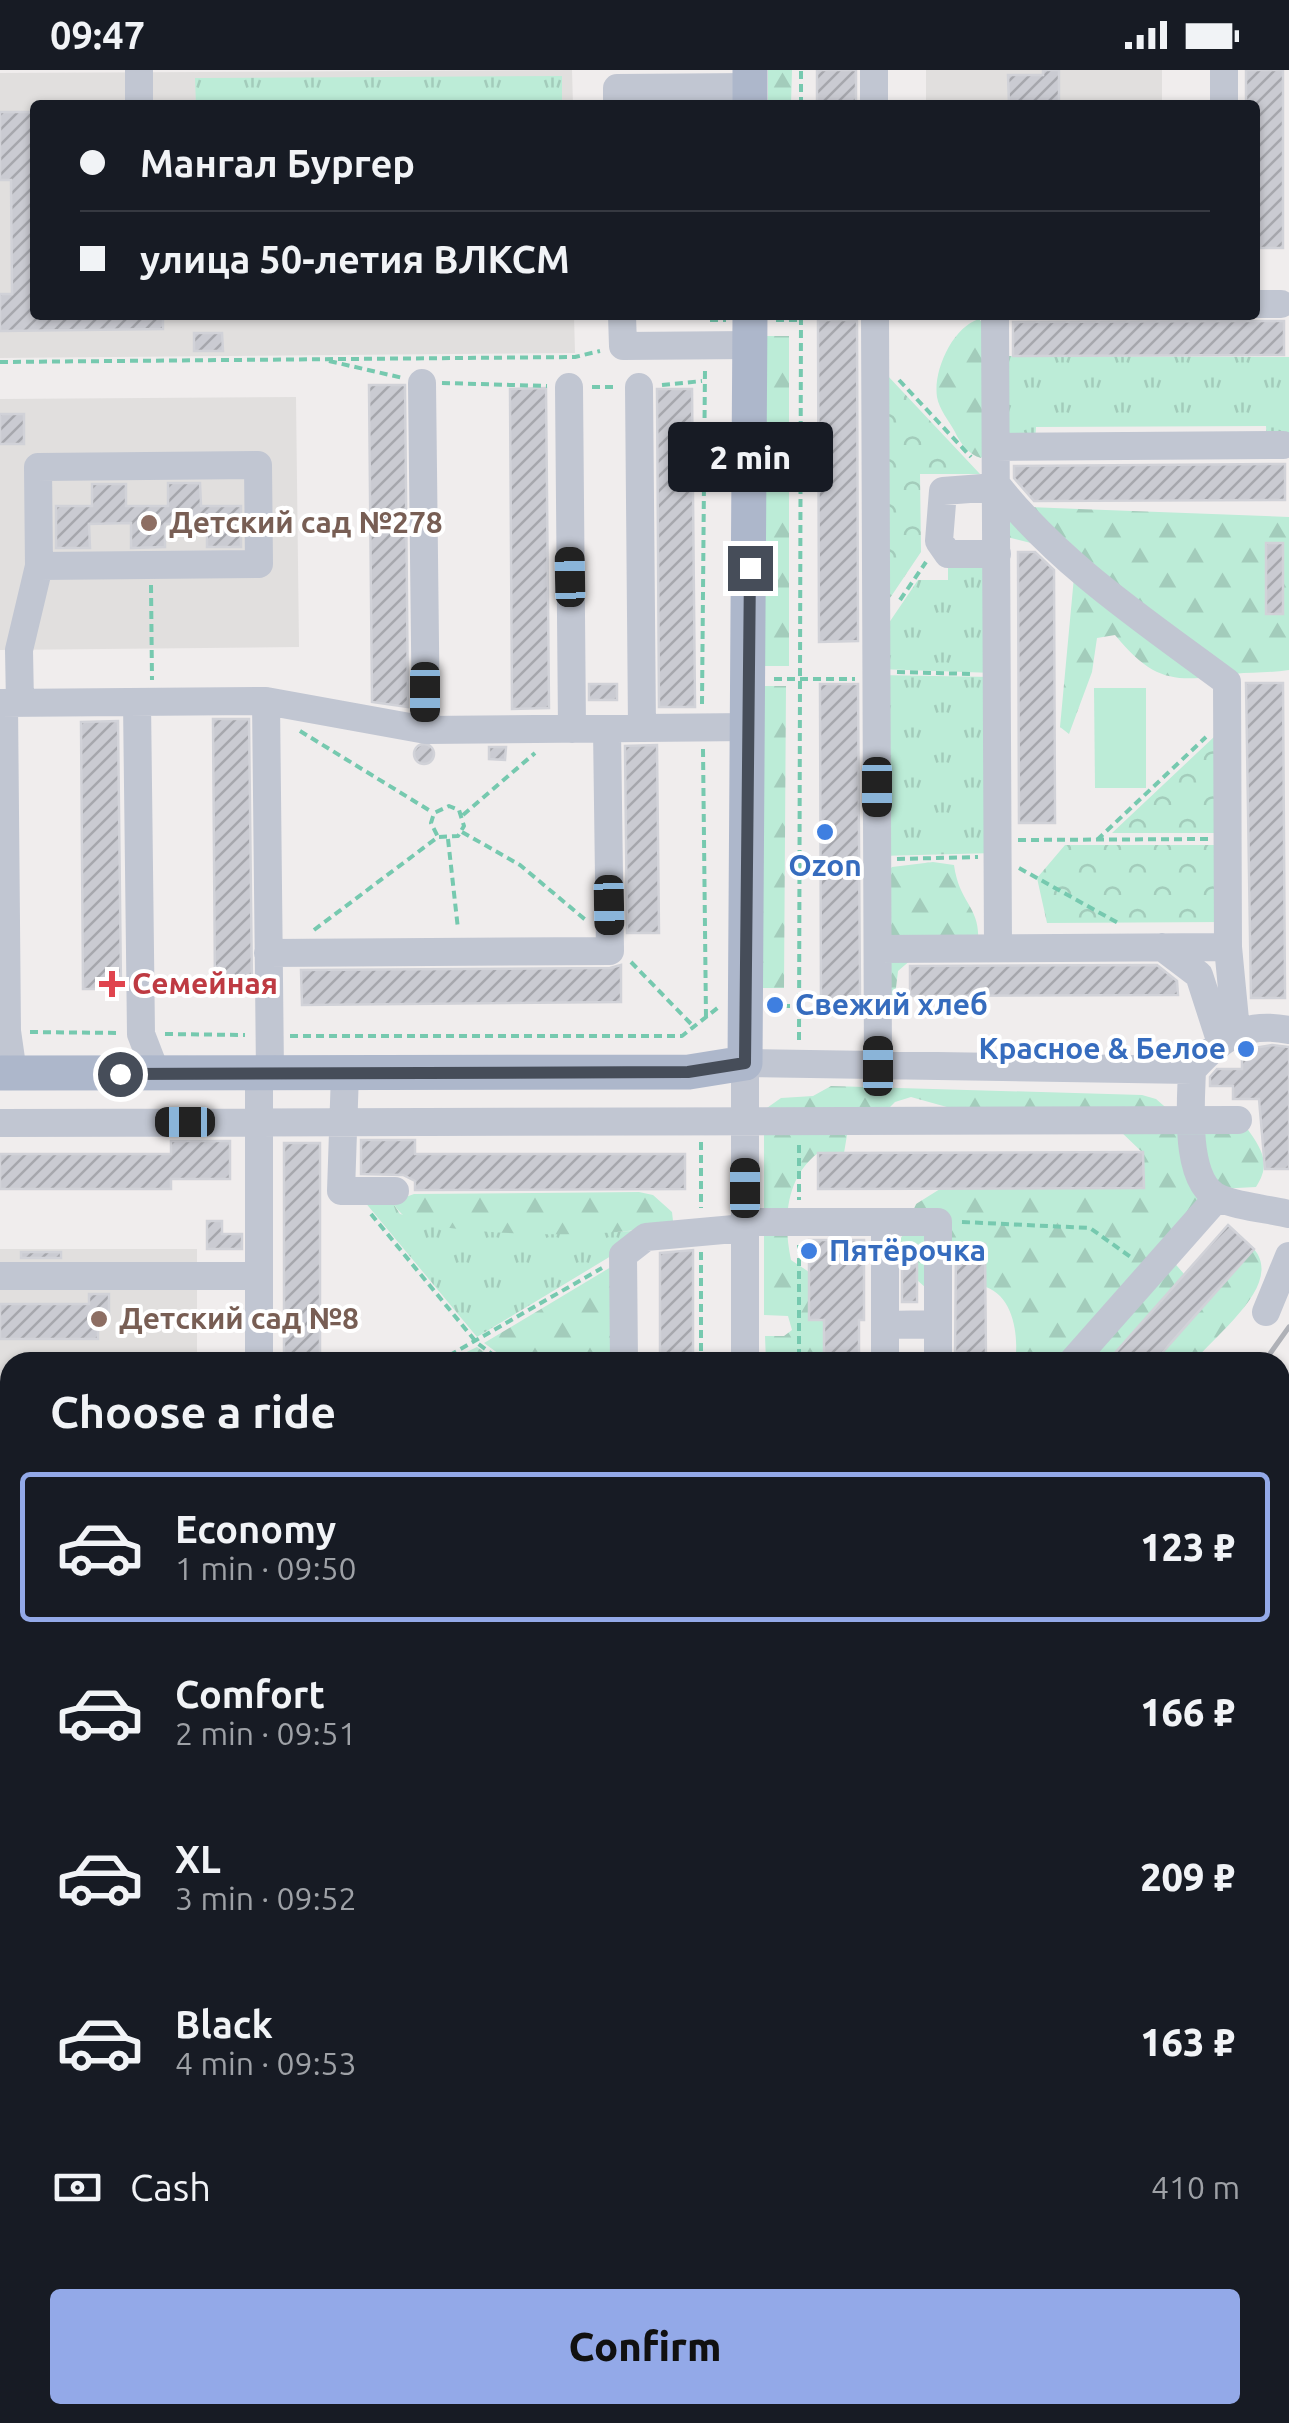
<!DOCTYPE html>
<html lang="en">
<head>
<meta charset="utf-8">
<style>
	body { margin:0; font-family:Ubuntu,sans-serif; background:#20242c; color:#f1f3f6; height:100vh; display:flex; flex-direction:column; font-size:38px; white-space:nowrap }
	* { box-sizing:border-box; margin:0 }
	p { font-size:32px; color:#9ea1a6 }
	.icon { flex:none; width:55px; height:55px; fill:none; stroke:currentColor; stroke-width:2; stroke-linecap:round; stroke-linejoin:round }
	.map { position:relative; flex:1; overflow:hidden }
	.panel { position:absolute; left:0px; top:1282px; width:1290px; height:1072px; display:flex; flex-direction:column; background:#171b24; border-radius:30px 30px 0 0; box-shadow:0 2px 8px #0004 }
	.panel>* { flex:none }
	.hud { position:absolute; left:30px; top:30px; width:1230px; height:220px; border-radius:10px; box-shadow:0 2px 8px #0004; display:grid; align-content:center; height:220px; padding:0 50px; background:#171b24 }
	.end { position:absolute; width:45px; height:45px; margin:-22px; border:12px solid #464d59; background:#fff; box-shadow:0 0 0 5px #fff }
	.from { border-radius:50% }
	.bubble { position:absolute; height:70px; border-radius:10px; background:#171b24; box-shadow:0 2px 8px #0004; font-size:32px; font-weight:800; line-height:70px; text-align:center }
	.car { position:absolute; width:30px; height:60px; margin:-30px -15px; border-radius:12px; box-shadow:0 0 8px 2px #0007; background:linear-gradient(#222 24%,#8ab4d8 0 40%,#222 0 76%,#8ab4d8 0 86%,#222 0) }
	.hud b { display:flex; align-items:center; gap:35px; height:95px; font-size:38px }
	.hud b+b { border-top:2px solid #363941 }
	.hud i { width:25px; height:25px; background:#f1f3f6 }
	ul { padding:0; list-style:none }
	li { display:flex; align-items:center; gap:30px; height:150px; margin:0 20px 15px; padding:0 30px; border:5px solid transparent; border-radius:10px }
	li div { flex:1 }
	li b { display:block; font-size:38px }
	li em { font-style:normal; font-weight:800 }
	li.current { border-color:#93a9e8 }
	li>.icon { width:90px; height:90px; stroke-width:1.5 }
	h2 { padding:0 50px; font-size:45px; line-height:120px }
	.pay { display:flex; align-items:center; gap:25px; height:110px; padding:0 50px; font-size:38px }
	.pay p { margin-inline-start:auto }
	.button { display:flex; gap:20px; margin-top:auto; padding:20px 50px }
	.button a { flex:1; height:115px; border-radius:10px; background:#93a9e8; color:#111; font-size:40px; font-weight:800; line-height:115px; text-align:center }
	.status { display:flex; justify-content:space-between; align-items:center; height:70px; padding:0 50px; background:#171b24; direction:ltr }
	.status svg { height:28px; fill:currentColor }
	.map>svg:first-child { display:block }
	.education { fill:#e1dfde }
	.grass { fill:url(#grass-tufts) }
	.forest { fill:url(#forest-firs) }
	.park { fill:url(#park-crowns) }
	.garden { fill:#bcecd7 }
	.building { fill:url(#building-hatch); stroke:#d1d2d8; stroke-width:2.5 }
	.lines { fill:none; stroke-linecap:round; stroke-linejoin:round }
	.path { stroke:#76c9af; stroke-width:4; stroke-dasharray:8 5; stroke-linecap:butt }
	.minor { stroke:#c1c6d2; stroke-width:28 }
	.major { stroke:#adb7cb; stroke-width:35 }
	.rail { stroke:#afb1b7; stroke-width:5 }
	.route { stroke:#464d59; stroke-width:12 }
	.education-dot { fill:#8d6e63; stroke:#fff; stroke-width:4 }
	.shop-dot { fill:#3f7fe0; stroke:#fff; stroke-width:4 }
	.health-dot { fill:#e0444e; stroke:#fff; stroke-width:4 }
	.labels { text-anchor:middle; stroke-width:8; stroke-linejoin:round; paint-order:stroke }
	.education-label { font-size:30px; font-weight:bold; fill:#785e54; stroke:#fff; text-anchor:start }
	.shop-label { font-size:30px; font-weight:bold; fill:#366cbe; stroke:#fff; text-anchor:start }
	.health-label { font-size:30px; font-weight:bold; fill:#be3a42; stroke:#fff; text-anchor:start }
</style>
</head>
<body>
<div class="status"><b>09:47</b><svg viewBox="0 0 49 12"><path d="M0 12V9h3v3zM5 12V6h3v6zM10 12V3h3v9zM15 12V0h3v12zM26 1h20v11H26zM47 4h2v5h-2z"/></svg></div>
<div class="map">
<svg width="1289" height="2353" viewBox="0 0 1289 2353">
	<defs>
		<pattern id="grass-tufts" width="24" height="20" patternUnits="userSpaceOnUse" patternTransform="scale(2.5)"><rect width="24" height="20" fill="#bcecd7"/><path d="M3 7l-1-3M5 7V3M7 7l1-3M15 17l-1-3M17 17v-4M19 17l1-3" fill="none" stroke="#a3ccbb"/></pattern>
		<pattern id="forest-firs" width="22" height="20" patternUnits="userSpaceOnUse" patternTransform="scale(2.5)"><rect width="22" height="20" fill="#bcecd7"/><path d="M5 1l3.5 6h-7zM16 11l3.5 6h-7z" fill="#a3ccbb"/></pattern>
		<pattern id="park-crowns" width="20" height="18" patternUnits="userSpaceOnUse" patternTransform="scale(2.5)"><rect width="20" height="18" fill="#bcecd7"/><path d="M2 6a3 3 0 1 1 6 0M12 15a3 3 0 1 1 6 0" fill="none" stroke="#a3ccbb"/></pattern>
		<pattern id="building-hatch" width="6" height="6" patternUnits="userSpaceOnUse" patternTransform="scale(2.5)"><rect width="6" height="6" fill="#cacbd2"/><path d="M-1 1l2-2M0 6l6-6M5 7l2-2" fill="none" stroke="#a6a7ad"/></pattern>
	</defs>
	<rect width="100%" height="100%" fill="#f0eded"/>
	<path class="education" d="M572 0 573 35H35V245H574L575 283 0 288V3Z
		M926 0H1162V35H926Z
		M296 327 299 577 0 580V329Z
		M0 1179H197V1292H10V1318H0Z"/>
	<path class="grass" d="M562 6V35H196L195 8Z
		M1001 286 1289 287V372L1267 373 1266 356 1036 357 1035 374 999 373Z
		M994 490V603L878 599 880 566 918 510H948V491Z
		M878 605 992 607 995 783 879 786Z
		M359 1125 389 1127 400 1144C484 1162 569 1165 654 1160L477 1267Z"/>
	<path class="forest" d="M768 0H792L791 35H768Z
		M979 249 987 259 986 381 981 388C969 385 960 373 955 362 949 351 939 339 937 327 933 300 953 257 979 249Z
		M765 266H789V596H764Z
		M1000 436 1289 447V600C1270 603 1252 602 1234 604 1177 612 1155 614 1115 565L1097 568 1092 602 1069 664 1060 657 1074 507 1063 481 1007 467Z
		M762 616H786L784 918H760Z
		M933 792 954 795C960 838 984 836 977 882L912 889 898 901 895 926 887 925 885 805 892 797Z
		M831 1016 1142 1025 1156 1029 1186 1055 1246 1057C1261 1078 1272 1093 1256 1117L1217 1119 1164 1181 1184 1204 1107 1292H1015C1019 1267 1014 1227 986 1217L985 1174H951L934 1225 917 1210V1175H898L916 1134 940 1119 1143 1118V1083L1118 1059 954 1039 911 1027 895 1032 885 1042 862 1045 847 1065 844 1083H818C785 1108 783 1152 791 1190L809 1202V1249L824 1251V1283C803 1286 789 1292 766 1292L765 1266H784L792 1260 788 1246 764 1245V1040L781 1028 813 1026Z
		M639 1122 653 1125 672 1142 673 1151C633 1171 460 1166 416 1151 404 1148 399 1142 392 1132L414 1124Z
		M1254 1179C1284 1215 1216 1263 1194 1292H1154Z
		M621 1191 619 1292H510L484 1273Z
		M477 1277 498 1292H446Z
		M1280 1443 1289 1444V1538L1280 1532Z"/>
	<path class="park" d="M887 305 980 404H920L921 482 888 531Z
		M1215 666V763H1112Z
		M1065 775H1225V852L1047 853 1037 808Z"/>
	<path class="garden" d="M1094 618H1146V718H1095Z"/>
	<path class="building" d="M817 0H856V35H817Z
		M1043 0H1059V35H1009L1008 5H1043Z
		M1246 0H1283V178H1255V35H1246Z
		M0 42H35V245H163V259L0 261V224H12L11 110H0Z
		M818 250H857L858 571 819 572Z
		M1284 251V285L1013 286V252Z
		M194 263H222L223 281H194Z
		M369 315H405L408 637 372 632Z
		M546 318 549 638 512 639 510 319Z
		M657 319H692L695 637H659Z
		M0 344H24V374H0Z
		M1285 394V430L1034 431 1014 408V396Z
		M168 413H200L201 436H241V477H207V453L165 454V477L131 478V453L89 454 90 478H56V436H92V414H126V436H168Z
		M1266 473H1283V544H1266Z
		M1018 482H1035L1054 500 1055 753H1019Z
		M1246 613H1283L1285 928H1251Z
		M589 614H617V630H589Z
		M820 614H858L860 931 821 932Z
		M213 649H249L252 918H215Z
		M118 651 121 919H83L81 652Z
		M414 684a10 10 0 1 1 20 0a10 10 0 1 1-20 0Z
		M657 675 659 863H627L625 676Z
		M489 677H506L505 690 489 689Z
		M621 895V932L302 935 301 900 610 898Z
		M1157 895 1177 911 1178 925 910 926V896Z
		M1272 975 1289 977V1099H1265L1259 1029H1233V1016H1210V1007L1217 999H1242V980Z
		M361 1070H415V1084H685V1119L415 1120V1111L403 1105 361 1104Z
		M171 1071H230V1109H171V1119H0V1084H171Z
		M284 1073H320V1292H284Z
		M1143 1082 1144 1118 818 1119V1083Z
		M207 1151H222V1164H242V1179H207Z
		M1228 1155 1254 1179 1154 1292H1107Z
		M809 1170H864V1250H859V1292H824V1250H809Z
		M956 1174H985L986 1292H955Z
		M902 1175H917V1232H902Z
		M693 1180V1292H660V1183Z
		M21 1182H61V1188H21Z
		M89 1224H109V1244H98V1269H0V1234H89Z"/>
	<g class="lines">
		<path class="path" d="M801 35V0
			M710 250H726
			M776 250H801
			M329 291 403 308
			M0 292 575 287 600 281
			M899 310 971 387
			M442 313 547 316
			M662 315 702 311
			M592 317H617
			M151 515 152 610
			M900 530 926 492
			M897 602 972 604
			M774 609H855
			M702 634 705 299
			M300 661 432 742
			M703 679 706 948
			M463 745 535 683
			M462 762 520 795 588 852
			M448 769 458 859
			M1018 770 1208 769
			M1097 770 1206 667
			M897 789 978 787
			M1019 798 1120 854
			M314 860 438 767 458 766 464 756 459 740 449 736 434 743 431 753 438 767
			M631 892 694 957
			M769 936H800
			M30 962 120 963
			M165 964 245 965
			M290 966H682L720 936
			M799 970 801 245
			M701 1072V1138
			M799 1075V1130
			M371 1144 477 1273 503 1292
			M962 1152 1090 1158 1132 1188
			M799 1175V1292
			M701 1182V1292
			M438 1292 602 1198"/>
		<path class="minor" d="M139 0V35
			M874 0V35
			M1224 0V35
			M617 35V18L750 17
			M1255 234H1281
			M622 245 623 276 750 275
			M875 245 878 996
			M995 245 998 878
			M422 313 426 660
			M569 317 572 659
			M639 317 642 658
			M996 377 1283 375
			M996 417 943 421 939 471 948 484H997
			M266 631 270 1003
			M137 632 141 964 156 1003
			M0 633 266 631 426 660 749 657
			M4 633 7 961 13 1003
			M20 633 19 580 39 496 38 397 258 395 259 494 39 496
			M1162 877 1199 905 1220 970
			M1228 877 1236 960
			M878 879 1228 877 1227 612C1145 551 1060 495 996 414
			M268 883 610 881 607 659
			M1289 960C1244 951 1221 968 1192 1000 1191 1033 1183 1115 1221 1129 1242 1137 1267 1139 1289 1144
			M345 1003 341 1121H395
			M0 1053 1238 1050
			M745 1152H885V1292
			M885 1152H938V1292
			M0 1206H259
			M1266 1242 1289 1186
			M885 1255 938 1254
			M259 1292V1003
			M624 1292 623 1185 646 1167 745 1158
			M745 1292V993L1192 1000
			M1072 1292 1217 1128
			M1280 1350 1289 1352
			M0 1362H10
			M1280 1413 1289 1415
			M0 1482H10
			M0 1572H10
			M0 1633H10
			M0 1730H10
			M0 1847H10
			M1280 1887H1289
			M0 1906H10
			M0 1963H10
			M0 2022H10
			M135 2345 140 2353
			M680 2353V2345"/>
		<path class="major" d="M750 0V35
			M0 1003 689 1002 745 993 750 245"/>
		<path class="rail" d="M1264 1292 1289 1257
			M1280 1632H1289
			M0 1653H10"/>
	</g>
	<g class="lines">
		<path class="route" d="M120 1004 688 1002 745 993 750 498"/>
	</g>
	<g class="education-dot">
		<circle cx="149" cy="453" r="10"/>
		<circle cx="99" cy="1249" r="10"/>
	</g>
	<g class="shop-dot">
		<circle cx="825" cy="762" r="10"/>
		<circle cx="775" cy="935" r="10"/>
		<circle cx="1246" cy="979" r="10"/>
		<circle cx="809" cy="1181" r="10"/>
	</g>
	<path class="health-dot" d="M107 899h10v10h10v10h-10v10h-10v-10h-10v-10h10z"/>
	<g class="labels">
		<g class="education-label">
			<text x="169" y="463">Детский сад №278</text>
			<text x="119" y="1259">Детский сад №8</text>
		</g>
		<g class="shop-label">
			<text x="825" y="806" text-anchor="middle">Ozon</text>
			<text x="795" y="945">Свежий хлеб</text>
			<text x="1226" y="989" text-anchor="end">Красное &amp; Белое</text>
			<text x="829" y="1191">Пятёрочка</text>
		</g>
		<g class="health-label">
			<text x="132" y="924">Семейная</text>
		</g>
	</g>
</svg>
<i class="end from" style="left:120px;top:1004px"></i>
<i class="end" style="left:750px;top:498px"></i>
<div class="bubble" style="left:668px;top:352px;width:165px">2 min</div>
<i class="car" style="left:570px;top:507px;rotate:359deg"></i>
<i class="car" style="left:425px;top:622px;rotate:180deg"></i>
<i class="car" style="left:877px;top:717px;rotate:180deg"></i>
<i class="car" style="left:609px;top:835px;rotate:179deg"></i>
<i class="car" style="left:878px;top:996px;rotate:0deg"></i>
<i class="car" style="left:185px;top:1052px;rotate:270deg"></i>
<i class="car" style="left:745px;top:1118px;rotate:0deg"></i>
<div class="hud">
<b><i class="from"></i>Мангал Бургер</b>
<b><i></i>улица 50-летия ВЛКСМ</b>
</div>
<section class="panel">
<h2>Choose a ride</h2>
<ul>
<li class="current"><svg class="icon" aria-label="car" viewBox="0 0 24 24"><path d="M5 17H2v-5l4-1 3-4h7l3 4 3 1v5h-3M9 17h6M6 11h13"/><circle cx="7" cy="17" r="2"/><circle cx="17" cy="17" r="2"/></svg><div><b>Economy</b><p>1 min · 09:50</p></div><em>123 ₽</em></li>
<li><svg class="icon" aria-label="car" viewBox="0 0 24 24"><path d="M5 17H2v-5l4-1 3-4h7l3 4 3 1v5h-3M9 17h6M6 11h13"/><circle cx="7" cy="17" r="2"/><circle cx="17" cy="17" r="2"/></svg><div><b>Comfort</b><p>2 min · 09:51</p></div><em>166 ₽</em></li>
<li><svg class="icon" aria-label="car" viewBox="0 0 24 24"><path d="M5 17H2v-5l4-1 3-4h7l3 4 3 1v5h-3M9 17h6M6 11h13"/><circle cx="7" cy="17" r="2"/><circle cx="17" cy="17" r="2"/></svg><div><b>XL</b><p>3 min · 09:52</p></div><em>209 ₽</em></li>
<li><svg class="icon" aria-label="car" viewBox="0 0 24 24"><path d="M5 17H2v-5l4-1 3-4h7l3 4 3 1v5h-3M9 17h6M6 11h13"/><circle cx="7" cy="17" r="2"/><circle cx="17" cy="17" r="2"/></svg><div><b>Black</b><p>4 min · 09:53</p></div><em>163 ₽</em></li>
</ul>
<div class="pay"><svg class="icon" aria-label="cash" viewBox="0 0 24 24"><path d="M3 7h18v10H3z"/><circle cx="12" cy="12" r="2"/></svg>Cash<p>410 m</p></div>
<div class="button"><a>Confirm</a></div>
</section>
</div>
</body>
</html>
